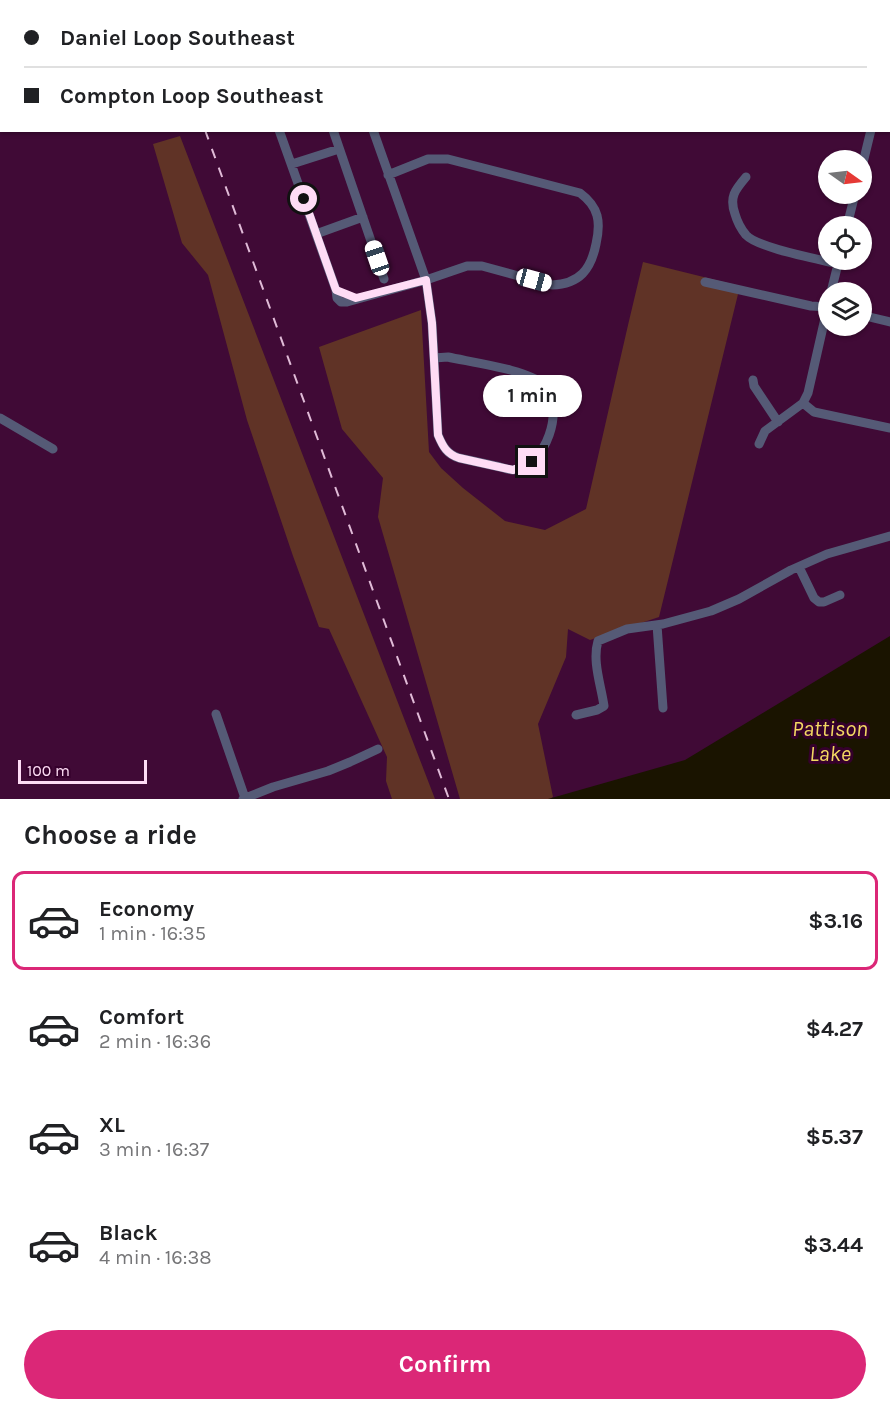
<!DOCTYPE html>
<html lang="en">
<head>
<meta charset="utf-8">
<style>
	body { margin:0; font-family:Karla,sans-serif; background:#f2f2f2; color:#202124; height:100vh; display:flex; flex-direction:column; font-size:22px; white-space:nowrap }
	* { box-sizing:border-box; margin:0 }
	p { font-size:20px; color:#757577 }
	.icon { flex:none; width:33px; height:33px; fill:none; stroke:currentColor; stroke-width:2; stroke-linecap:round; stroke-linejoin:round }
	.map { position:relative; height:799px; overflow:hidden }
	.panel { display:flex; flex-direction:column; background:#fff; flex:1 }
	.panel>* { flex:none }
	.banner { position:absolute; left:0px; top:0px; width:891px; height:132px; box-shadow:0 2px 4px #0004; display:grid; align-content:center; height:132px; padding:0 24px; background:#fff }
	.needle { width:39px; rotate:104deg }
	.tools { position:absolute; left:818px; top:150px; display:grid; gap:12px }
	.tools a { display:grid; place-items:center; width:54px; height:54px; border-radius:50%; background:#fff; box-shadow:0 2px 4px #0004; font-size:30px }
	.scale { position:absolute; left:18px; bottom:15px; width:129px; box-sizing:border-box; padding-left:6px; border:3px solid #fedcf5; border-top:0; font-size:16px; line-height:21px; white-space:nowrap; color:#fedcf5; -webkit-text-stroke:4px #35002c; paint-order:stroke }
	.end { position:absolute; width:27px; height:27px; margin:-14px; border:8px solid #fedcf5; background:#111; box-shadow:0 0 0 3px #111 }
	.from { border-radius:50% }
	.bubble { position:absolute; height:42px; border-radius:21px; background:#fff; box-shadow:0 2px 4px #0004; font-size:20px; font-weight:700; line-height:42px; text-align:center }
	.car { position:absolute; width:18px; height:36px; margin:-18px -9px; border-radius:8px; box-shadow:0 0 4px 2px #0007; background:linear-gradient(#fff 24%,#345 0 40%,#fff 0 76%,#345 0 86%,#fff 0) }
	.banner b { display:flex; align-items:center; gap:21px; height:57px; font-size:22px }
	.banner b+b { border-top:2px solid #e0e0e0 }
	.banner i { width:15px; height:15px; background:#202124 }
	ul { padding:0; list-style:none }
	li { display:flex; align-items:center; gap:18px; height:99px; margin:0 12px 9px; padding:0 12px; border:3px solid transparent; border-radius:12px }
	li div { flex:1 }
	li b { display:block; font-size:22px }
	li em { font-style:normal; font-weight:700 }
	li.active { border-color:#db2777 }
	li>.icon { width:54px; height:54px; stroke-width:1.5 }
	h2 { padding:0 24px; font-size:27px; line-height:72px }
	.cta { display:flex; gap:12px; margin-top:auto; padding:12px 24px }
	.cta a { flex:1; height:69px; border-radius:36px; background:#db2777; color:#fff; font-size:24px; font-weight:700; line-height:69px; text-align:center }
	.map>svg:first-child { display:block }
	.green { fill:#603326 }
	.water { fill:#1a1400 }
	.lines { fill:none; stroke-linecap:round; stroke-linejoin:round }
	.minor { stroke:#555a76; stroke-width:9 }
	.rail { stroke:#e0bbd7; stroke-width:2; stroke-dasharray:10 10; stroke-linecap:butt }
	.route { stroke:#fedcf5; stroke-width:8 }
	.labels { text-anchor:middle; stroke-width:6; stroke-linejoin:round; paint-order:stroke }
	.water-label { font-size:22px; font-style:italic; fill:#f3d862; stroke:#35002c }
</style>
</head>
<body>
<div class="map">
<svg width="890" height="799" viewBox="0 0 890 799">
	<rect width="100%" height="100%" fill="#400a36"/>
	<path class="green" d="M180 136 435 799H392L386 781 387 757 329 629 319 627 293 556 247 420 208 275 182 243 153 144Z
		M643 262 740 286 659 617 590 640 568 629 566 657 538 724 553 797 550 799H460L378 517 383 478 342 429 319 347 421 310 429 452 441 468 463 488 505 521 545 530 586 509C605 427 623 344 643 262Z"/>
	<path class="water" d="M890 636V799H548L685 760Z"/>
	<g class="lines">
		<path class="minor" d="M230 0 231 2
			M284 0 285 2
			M327 0 328 2
			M596 0 602 2
			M429 2V0
			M786 2V0
			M890 62V61
			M279 130 336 290 337 298 341 302H347L426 280 467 266H482L552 285C580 284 591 269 596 244 601 222 599 207 580 193L448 159H428L388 175
			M333 130 384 279
			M373 130 426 280 432 323 434 358
			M292 164 339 149
			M861 171 871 130
			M746 177C735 190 729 197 735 214 737 221 741 229 746 235 758 248 818 259 838 264
			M847 226 855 194
			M316 234 363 217
			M705 282 811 306 828 307
			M831 292 839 260
			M861 315 890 322
			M448 357C470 362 530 370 544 385 566 408 546 467 513 470 509 470 504 468 500 467 486 464 473 461 459 458 447 454 443 447 438 435L434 358Z
			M753 380 754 386 778 422
			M803 403 814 412 890 428
			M0 418 53 449
			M759 444 765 431 803 403 808 393 828 305
			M799 567 814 598 819 602H824L840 595
			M657 625 663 708
			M216 714 245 798
			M576 715 597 710 604 706C601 685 592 661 598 641L627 629 663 624 711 611 739 599 791 570 827 554 890 536
			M243 799 273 787 328 771 350 762 378 749"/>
		<path class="rail" d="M152 0V2
			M205 130 449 799"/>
	</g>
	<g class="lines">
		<path class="route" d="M304 199 336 290 356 298 426 280 432 323 438 435C443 447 447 454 459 458L513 470 532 462"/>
	</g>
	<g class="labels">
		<g class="water-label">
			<text x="830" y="736">Pattison<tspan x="830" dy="25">Lake</tspan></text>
		</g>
	</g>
</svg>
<div class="tools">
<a><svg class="needle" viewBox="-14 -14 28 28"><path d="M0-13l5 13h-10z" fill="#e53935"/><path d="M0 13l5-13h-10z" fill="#757577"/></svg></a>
<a><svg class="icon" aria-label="locate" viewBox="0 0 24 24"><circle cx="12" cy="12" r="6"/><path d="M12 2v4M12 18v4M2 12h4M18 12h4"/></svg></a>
<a><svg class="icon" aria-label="layers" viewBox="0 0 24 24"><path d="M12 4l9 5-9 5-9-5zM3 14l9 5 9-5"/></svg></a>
</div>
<div class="scale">100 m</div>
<i class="end from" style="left:304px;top:199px"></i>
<i class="end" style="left:532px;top:462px"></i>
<div class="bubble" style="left:483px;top:375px;width:99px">1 min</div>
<i class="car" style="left:377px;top:258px;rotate:341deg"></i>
<i class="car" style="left:534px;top:280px;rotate:105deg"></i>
<div class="banner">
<b><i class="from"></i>Daniel Loop Southeast</b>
<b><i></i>Compton Loop Southeast</b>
</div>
</div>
<section class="panel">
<h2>Choose a ride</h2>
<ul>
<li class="active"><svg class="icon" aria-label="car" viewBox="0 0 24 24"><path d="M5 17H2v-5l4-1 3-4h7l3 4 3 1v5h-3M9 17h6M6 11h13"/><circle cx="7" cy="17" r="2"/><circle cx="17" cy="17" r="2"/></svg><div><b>Economy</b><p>1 min · 16:35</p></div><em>$3.16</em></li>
<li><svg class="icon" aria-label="car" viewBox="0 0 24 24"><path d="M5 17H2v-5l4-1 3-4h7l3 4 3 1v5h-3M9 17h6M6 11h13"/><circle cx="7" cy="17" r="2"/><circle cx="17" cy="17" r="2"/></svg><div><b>Comfort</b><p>2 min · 16:36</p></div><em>$4.27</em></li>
<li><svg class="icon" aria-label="car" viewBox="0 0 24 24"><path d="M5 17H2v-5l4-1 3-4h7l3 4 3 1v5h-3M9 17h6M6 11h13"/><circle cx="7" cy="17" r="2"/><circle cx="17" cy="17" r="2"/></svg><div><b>XL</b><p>3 min · 16:37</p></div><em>$5.37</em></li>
<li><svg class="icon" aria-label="car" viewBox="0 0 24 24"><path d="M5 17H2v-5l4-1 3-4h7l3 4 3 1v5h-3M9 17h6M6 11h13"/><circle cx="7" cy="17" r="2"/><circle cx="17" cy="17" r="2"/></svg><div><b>Black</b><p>4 min · 16:38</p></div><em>$3.44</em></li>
</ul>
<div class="cta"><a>Confirm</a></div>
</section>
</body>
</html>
